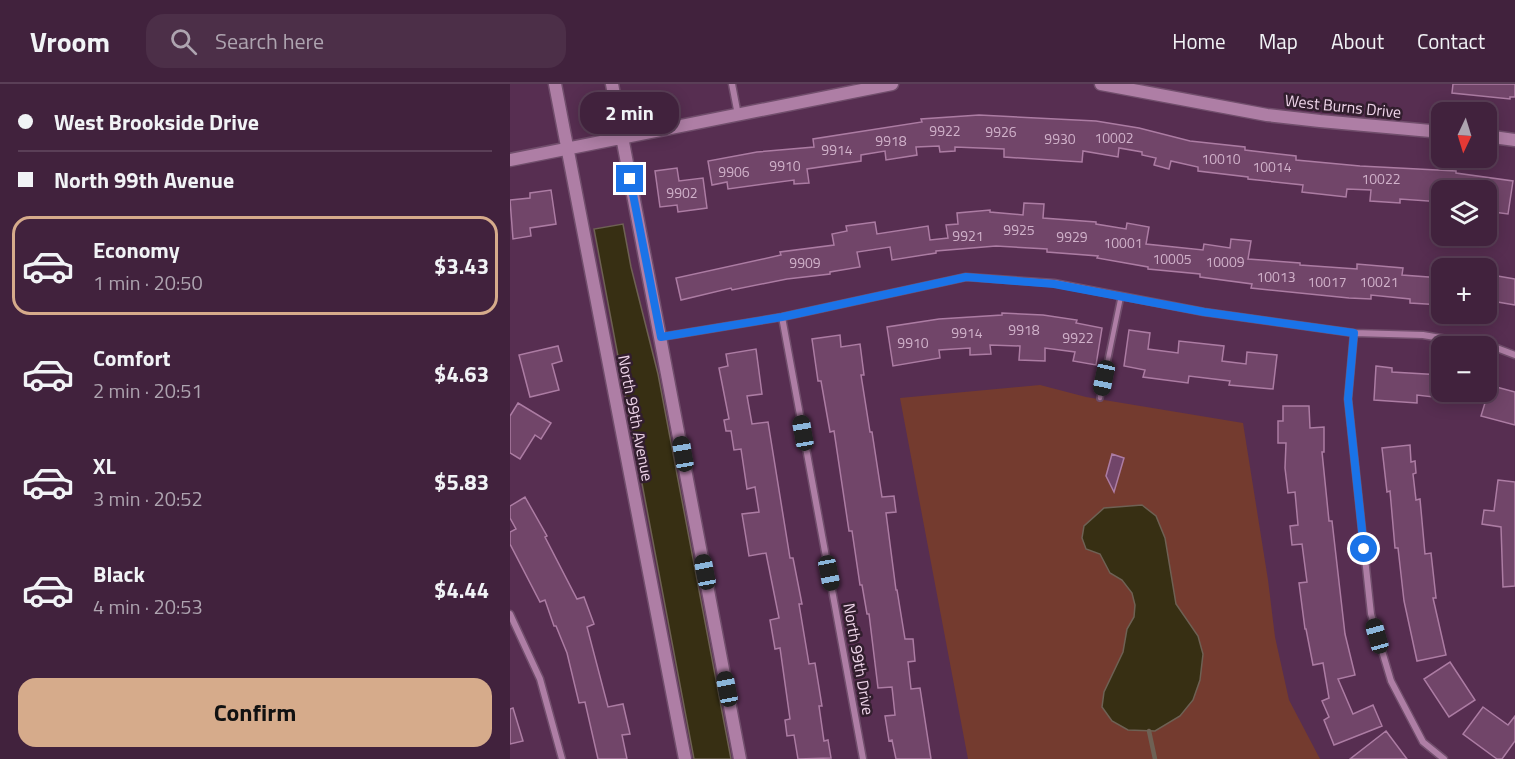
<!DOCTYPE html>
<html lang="en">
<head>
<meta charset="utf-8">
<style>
	body { margin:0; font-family:"Titillium Web",sans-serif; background:#4c2f48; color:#f1f3f6; height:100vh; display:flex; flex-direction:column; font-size:22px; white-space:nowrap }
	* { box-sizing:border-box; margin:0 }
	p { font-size:20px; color:#aea4b0 }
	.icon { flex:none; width:33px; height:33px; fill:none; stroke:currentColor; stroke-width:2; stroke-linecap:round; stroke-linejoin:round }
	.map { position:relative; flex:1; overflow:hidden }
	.drawer { display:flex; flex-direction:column; background:#41223d; width:510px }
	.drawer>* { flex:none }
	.hud { display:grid; align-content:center; height:132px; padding:0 18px; background:#41223d }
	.needle { width:39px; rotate:184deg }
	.fabs { position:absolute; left:921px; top:18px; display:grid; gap:12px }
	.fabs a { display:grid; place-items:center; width:66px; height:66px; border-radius:12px; background:#41223d; box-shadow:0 3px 15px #0003,0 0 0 2px #5a3f57; font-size:30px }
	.end { position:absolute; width:27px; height:27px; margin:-14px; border:8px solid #1a73e8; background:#fff; box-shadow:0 0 0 3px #fff }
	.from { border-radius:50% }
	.bubble { position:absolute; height:42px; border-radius:18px; background:#41223d; box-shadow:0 3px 15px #0003,0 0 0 2px #5a3f57; font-size:20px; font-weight:700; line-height:42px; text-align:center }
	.car { position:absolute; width:18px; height:36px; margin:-18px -9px; border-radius:8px; box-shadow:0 0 4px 2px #0007; background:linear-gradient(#222 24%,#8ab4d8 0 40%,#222 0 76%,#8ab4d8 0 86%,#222 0) }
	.hud b { display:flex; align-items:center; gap:21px; height:57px; font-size:22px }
	.hud b+b { border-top:2px solid #5a3f57 }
	.hud i { width:15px; height:15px; background:#f1f3f6 }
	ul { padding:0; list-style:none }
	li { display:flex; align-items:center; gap:18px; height:99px; margin:0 12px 9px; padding:0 6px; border:3px solid transparent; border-radius:18px }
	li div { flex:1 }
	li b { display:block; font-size:22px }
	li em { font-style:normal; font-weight:700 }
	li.active { border-color:#d6ab8b }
	li>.icon { width:54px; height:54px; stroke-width:1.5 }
	.button { display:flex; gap:12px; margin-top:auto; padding:12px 18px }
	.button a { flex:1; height:69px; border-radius:18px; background:#d6ab8b; color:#111; font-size:24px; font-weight:700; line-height:69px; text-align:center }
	header { display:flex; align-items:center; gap:36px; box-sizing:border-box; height:84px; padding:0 30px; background:#41223d; border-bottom:2px solid #5a3f57 }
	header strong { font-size:28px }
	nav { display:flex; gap:33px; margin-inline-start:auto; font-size:21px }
	.search { width:420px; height:54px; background:#4c2f48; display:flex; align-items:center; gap:15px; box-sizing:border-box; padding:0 21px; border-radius:18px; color:#aea4b0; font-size:22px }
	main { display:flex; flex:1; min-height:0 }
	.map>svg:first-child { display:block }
	.green { fill:#743b2f }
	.water { fill:#372f13; stroke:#6e6154; stroke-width:1.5 }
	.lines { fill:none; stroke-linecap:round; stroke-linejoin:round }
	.stream { stroke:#6e6154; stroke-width:4.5 }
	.building { fill:#714569; stroke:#ac7ca3; stroke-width:1.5 }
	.lane-casing { stroke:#714e6c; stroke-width:8 }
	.street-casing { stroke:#714e6c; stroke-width:9 }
	.secondary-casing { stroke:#714e6c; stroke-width:15 }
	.lane { stroke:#ae7ea5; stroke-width:4.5 }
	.street { stroke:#ae7ea5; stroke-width:6 }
	.secondary { stroke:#ae7ea5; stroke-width:12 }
	.route { stroke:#1a73e8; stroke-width:8 }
	.labels { text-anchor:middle; stroke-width:5; stroke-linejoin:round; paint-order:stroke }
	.number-label { font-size:14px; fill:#d0b1ca }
	.street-label { font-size:16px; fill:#efd5ea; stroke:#321e2e }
</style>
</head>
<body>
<header>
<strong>Vroom</strong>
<div class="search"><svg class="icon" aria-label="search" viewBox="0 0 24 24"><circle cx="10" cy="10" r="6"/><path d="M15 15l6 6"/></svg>Search here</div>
<nav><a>Home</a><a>Map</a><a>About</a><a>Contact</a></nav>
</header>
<main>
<section class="drawer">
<div class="hud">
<b><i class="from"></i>West Brookside Drive</b>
<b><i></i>North 99th Avenue</b>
</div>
<ul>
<li class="active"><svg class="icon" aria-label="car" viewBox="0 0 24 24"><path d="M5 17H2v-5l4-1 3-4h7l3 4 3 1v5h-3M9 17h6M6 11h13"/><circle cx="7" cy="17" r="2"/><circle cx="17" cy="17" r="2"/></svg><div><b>Economy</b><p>1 min · 20:50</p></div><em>$3.43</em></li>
<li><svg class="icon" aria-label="car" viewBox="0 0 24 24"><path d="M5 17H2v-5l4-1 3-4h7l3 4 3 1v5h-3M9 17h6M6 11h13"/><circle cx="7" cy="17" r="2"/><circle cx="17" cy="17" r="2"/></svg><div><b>Comfort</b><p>2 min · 20:51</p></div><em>$4.63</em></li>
<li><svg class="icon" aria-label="car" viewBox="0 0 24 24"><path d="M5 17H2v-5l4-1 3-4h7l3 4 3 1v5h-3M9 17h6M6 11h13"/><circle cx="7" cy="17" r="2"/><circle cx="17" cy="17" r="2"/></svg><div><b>XL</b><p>3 min · 20:52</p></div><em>$5.83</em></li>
<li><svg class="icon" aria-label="car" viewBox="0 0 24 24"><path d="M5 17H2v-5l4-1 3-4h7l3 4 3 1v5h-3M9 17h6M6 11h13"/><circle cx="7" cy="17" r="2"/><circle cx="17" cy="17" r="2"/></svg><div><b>Black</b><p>4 min · 20:53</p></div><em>$4.44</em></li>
</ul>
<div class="button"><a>Confirm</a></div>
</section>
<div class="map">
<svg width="1005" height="675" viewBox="0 0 1005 675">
	<rect width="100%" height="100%" fill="#572e51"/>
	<path class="green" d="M530 301 576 313 733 339 758 496 765 553 779 616 810 675H458L390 314Z"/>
	<path class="water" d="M113 140 121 183 148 290 221 675H184L84 145Z
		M632 421 646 432 655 454 666 520 688 552 693 570 690 596 683 616 670 632 645 647 618 646 602 637 592 623 594 608 613 568 617 545 624 533 625 521 622 509 612 496 600 489 590 470 576 465 572 454 574 442 594 424Z"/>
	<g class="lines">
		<path class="stream" d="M639 647 645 675"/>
	</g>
	<path class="building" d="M943 0H1005V13H1000V15L942 9Z
		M469 31 586 37 629 44 680 57 735 63V66L786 72V76L850 82 946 87V89L1003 97 998 130 976 127V106H932V118L890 115V119L860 117 861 106 837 105 836 113 792 108 793 101 738 95V93L688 87V83L661 77 659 85 644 81 646 74 632 71V68L609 64 608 73 573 67 572 78 494 73V65L445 63V67L430 68 429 62 406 63 407 71 376 76 375 67 351 71V77L297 85 299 99 284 100V96L218 105 217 98 202 101 198 77 247 68 304 63 303 55 412 38 411 35Z
		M167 84 169 97 193 94 197 124 168 128 167 121 150 123 145 87Z
		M41 106 46 140 20 144 21 152 3 155 0 116 20 114V109Z
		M514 119 534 120 533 134 586 138V140L616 145 617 139 639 143 636 160 693 166 694 160 720 164 721 155 741 157 738 175 790 179V181L847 185V180L893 184 892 191 932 194V221L900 219V215L861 211V215L839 214 741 204 742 200 690 193V190L638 185V183L587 174 588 172 537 168V165L486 162 426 167V169L382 176 380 163 347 168 350 183 320 188V190L277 195 222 206 221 204 171 216 166 194 271 171 270 168 324 161 322 150 337 147 336 142 365 138 367 150 418 142 420 156 438 154 436 141 448 140 447 129 480 126V128L513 131Z
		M976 190 1005 195V221L976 216Z
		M492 229 533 231 567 236 566 239 592 244 586 281 563 277 565 268 535 264V277L509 276 510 262 480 261 481 270 460 271V264L429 266 430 274 383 282 377 243 429 235 492 231Z
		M619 246 640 249 638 265 668 269 669 257 714 262 712 277 736 280 737 268 767 271 763 305 719 301 720 297 679 292 678 299 633 293 635 286 614 282Z
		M330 251 331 263 350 260 354 291H351L360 348H362L372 413 384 412 386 428 376 429 386 506H387L395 555H403L405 577 398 578 401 605 410 604 421 675H386L382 656 379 657 375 632 385 631 382 603 368 604 359 530H357L352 501H350L342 447H339L324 347 320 348 311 297H308L302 255Z
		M48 262 52 277 42 280 49 306 20 313 9 271Z
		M246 265 252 310 237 312 242 340 258 338 280 474H283L292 520H289L299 580 305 579 312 622H309L314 657 318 656 321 674 288 675 284 651 277 652 275 636 280 635 270 564 265 565 260 536 269 534 256 469 239 472 232 430 249 428 245 403 237 405 231 365 224 366 221 347H216L214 336 219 335 209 284 218 282 216 270Z
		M866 282 882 284V288L932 291V314L907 311V319L864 316Z
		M979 301 1005 308V341L971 332 975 319 943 315V308H978Z
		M8 319 41 339 31 355 25 351 10 375 0 369V332Z
		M773 322H799L800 344 814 343V368H812L819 437H822L835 550 845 591 828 595 843 630 863 621 872 642 824 661 814 636 819 633 812 617 819 614 813 579 803 581 796 545H795L789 499 797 498 792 460 782 461 780 442 788 441 785 408 778 409 775 384 776 359H768V337H773Z
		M900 361 901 378 905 377 906 389 903 390 906 416 910 415 915 470 921 469 926 514H923L936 571 907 577 894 517 888 464H885L880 407 877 408 872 364Z
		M602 370 614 374 604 408 596 392Z
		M988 396 1005 398V502L993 503 991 443 972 440 974 426 984 427Z
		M15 413 37 452 35 453 67 515 74 513 84 540 77 543 98 623 113 620 120 650 112 651 117 675H88L75 618 69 619 57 569 46 542H44L35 516 30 518 0 460V448L6 445 0 434V422Z
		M940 578 965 616 939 633 914 595Z
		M973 623 998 641 1005 632V657L992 675H987L953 650Z
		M3 624 13 657 0 660V625Z
		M876 647 897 675H840Z"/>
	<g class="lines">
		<g class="lane-casing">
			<path id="lane" d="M590 314 611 212"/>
		</g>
		<g class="street-casing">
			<path id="street" d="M222 0 228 31
				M272 233 353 675
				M844 249 838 315 861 530 881 597 913 658 934 675
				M151 253 272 233 456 193 544 199 694 228 844 249 913 251 984 263 1005 271
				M0 530 30 595 52 675"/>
		</g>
		<g class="secondary-casing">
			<path id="secondary" d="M45 0 175 675
				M102 0 230 675
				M591 0 757 31 810 37 932 48
				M976 52 1005 56
				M0 76 382 0"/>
		</g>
		<use href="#lane" class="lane"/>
		<use href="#street" class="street"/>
		<use href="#secondary" class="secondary"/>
	</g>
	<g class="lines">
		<path class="route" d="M120 95 151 253 272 233 456 193 544 200 694 228 844 249 838 315 854 465"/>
	</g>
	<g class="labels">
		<g class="number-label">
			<text x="435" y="52">9922</text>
			<text x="491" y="53">9926</text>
			<text x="604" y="59">10002</text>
			<text x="550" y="60">9930</text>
			<text x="381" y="62">9918</text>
			<text x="327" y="71">9914</text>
			<text x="711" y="80">10010</text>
			<text x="275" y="87">9910</text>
			<text x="762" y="88">10014</text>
			<text x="224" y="93">9906</text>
			<text x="871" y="100">10022</text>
			<text x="172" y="114">9902</text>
			<text x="509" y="151">9925</text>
			<text x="458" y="157">9921</text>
			<text x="562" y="158">9929</text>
			<text x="613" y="164">10001</text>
			<text x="662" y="180">10005</text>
			<text x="715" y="183">10009</text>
			<text x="295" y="184">9909</text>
			<text x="766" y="198">10013</text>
			<text x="817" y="203">10017</text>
			<text x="869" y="203">10021</text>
			<text x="514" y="251">9918</text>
			<text x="457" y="254">9914</text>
			<text x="568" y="259">9922</text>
			<text x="403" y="264">9910</text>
		</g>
		<g class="street-label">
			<text transform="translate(833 22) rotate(6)" y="6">West Burns Drive</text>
			<text transform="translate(126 334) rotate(79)" y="6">North 99th Avenue</text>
			<text transform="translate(349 575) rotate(80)" y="6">North 99th Drive</text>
		</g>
	</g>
</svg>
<div class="fabs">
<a><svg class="needle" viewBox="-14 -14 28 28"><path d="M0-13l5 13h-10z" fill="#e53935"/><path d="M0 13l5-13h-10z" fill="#aea4b0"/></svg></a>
<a><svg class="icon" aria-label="layers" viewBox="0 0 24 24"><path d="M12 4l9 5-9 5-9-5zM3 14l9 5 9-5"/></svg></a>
<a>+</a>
<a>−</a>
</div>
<i class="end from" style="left:854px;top:465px"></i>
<i class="end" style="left:120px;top:95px"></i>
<div class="bubble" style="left:70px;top:8px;width:99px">2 min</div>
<i class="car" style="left:594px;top:294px;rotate:192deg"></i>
<i class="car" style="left:293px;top:349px;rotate:350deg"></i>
<i class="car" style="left:173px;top:370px;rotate:350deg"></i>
<i class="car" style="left:195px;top:488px;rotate:349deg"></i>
<i class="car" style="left:319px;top:489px;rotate:169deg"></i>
<i class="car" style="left:867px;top:552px;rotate:344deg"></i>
<i class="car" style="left:217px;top:605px;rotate:349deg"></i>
</div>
</main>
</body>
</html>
